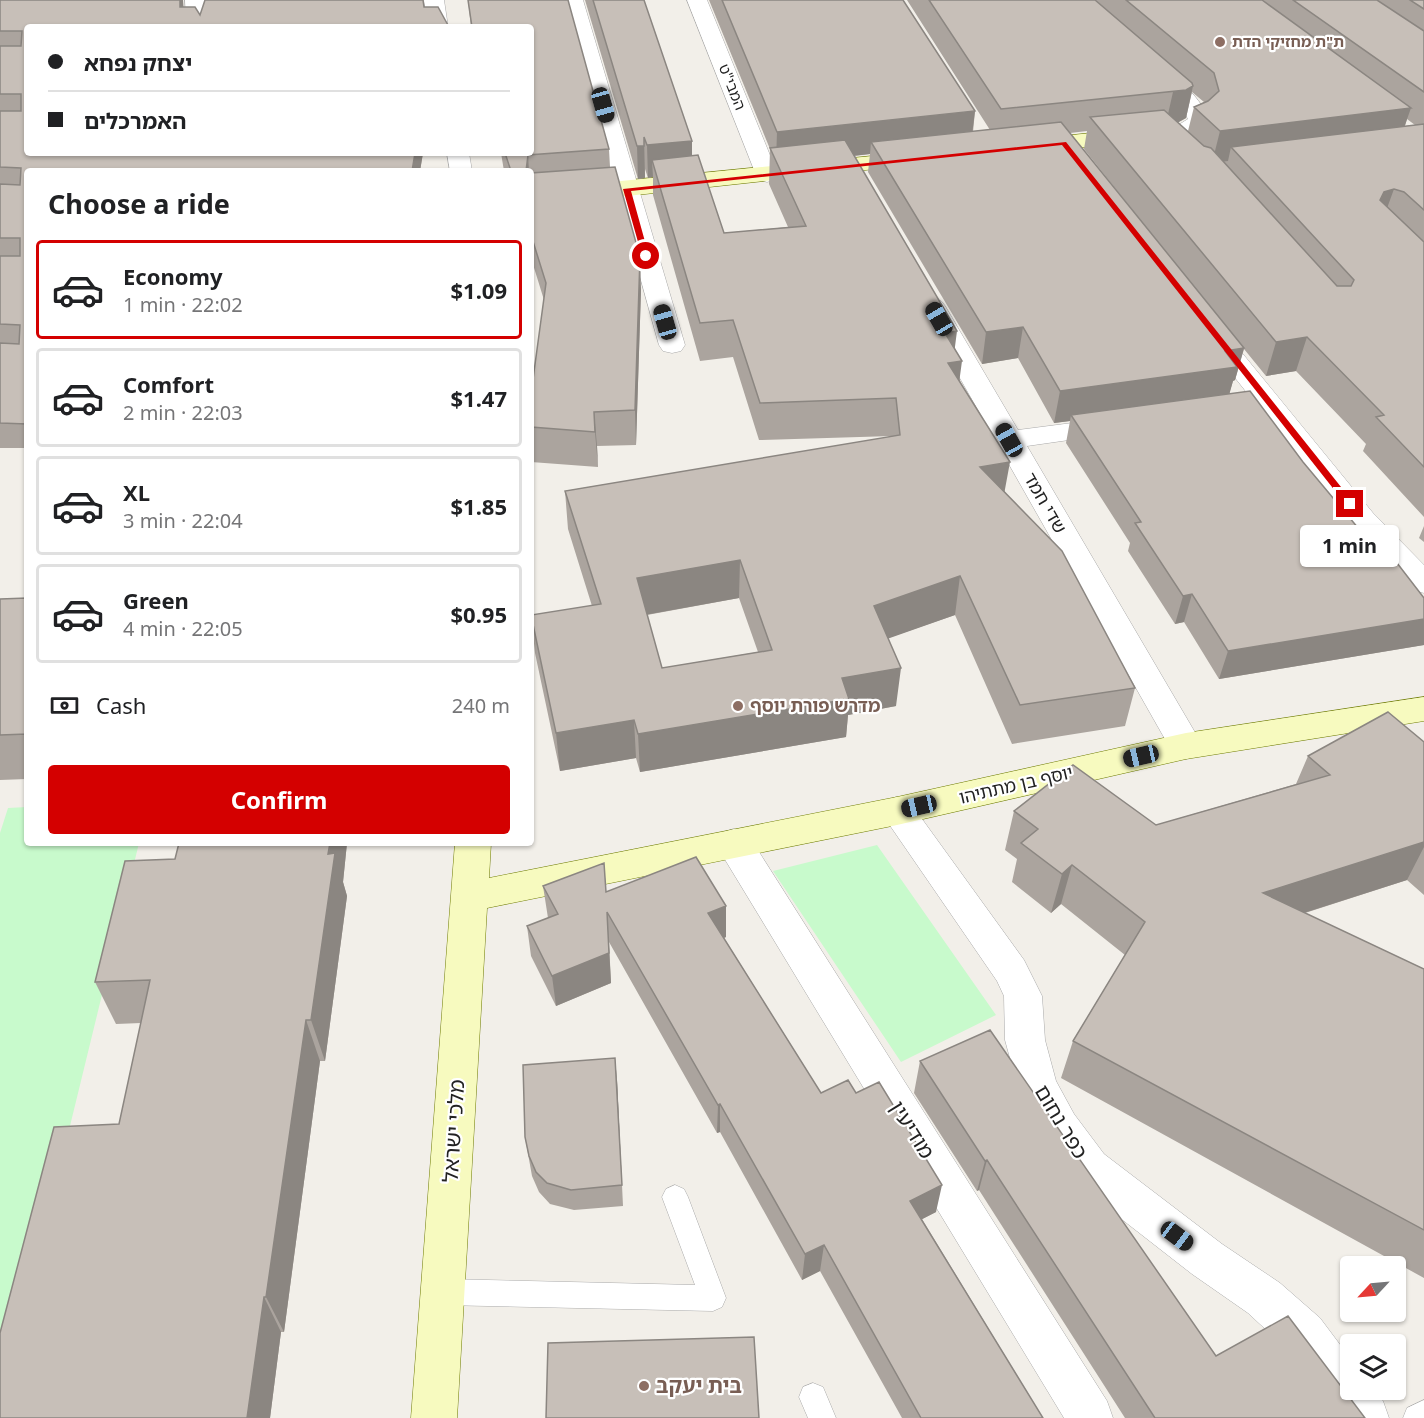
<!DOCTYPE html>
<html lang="en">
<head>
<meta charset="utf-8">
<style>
	body { margin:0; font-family:"Noto Sans","Noto Sans Hebrew",sans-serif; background:#f6f6f6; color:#202124; height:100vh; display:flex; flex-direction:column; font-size:22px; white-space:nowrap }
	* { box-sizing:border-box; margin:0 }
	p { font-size:20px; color:#757577 }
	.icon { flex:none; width:33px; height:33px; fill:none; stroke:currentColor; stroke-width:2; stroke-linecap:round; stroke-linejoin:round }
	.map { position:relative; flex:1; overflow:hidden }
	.sheet { position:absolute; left:24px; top:168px; width:510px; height:678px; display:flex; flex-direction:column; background:#fff; border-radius:6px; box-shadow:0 2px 4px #0004 }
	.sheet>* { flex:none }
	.banner { position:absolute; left:24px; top:24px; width:510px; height:132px; border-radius:6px; box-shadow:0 2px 4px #0004; display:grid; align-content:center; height:132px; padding:0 24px; background:#fff }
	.needle { width:39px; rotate:244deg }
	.controls { position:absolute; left:1340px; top:1256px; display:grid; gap:12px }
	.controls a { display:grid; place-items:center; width:66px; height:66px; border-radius:6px; background:#fff; box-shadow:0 2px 4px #0004; font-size:30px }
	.end { position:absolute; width:27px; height:27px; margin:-14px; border:8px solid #d40000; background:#fff; box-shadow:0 0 0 3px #fff }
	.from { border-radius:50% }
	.bubble { position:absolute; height:42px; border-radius:6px; background:#fff; box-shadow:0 2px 4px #0004; font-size:20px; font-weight:700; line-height:42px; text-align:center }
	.car { position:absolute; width:18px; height:36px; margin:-18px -9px; border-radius:8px; box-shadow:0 0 4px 2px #0007; background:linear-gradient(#222 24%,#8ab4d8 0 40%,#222 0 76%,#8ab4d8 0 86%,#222 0) }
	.banner b { display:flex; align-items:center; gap:21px; height:57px; font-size:22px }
	.banner b+b { border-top:2px solid #e0e0e0 }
	.banner i { width:15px; height:15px; background:#202124 }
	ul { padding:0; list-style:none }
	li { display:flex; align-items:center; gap:18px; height:99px; margin:0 12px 9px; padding:0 12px; border:3px solid #e0e0e0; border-radius:6px }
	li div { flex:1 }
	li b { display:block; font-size:22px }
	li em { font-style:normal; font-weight:700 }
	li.on { border-color:#d40000 }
	li>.icon { width:54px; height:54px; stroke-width:1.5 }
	h2 { padding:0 24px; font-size:27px; line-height:72px }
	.pay { display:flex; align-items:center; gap:15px; height:66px; padding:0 24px; font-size:22px }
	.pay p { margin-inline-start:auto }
	.primary-button { display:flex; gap:12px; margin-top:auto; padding:12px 24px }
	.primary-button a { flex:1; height:69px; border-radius:6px; background:#d40000; color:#fff; font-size:24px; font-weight:700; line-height:69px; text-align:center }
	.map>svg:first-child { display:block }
	.park { fill:#c8facc }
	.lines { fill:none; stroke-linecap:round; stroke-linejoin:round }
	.lane-casing { stroke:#a9a9a9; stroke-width:1 }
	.street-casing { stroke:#a9a9a9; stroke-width:1 }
	.secondary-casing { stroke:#707d05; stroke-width:1 }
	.lane { fill:#fff; fill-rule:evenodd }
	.street { fill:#fff; fill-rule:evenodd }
	.secondary { fill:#f7fabf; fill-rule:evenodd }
	.wall { fill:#aba49e; fill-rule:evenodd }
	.shaded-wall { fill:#8b8681 }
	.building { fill:#c7bfb8; stroke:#8b8681; stroke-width:1.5; fill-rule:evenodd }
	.route { fill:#d40000 }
	.education-dot { fill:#8d6e63; stroke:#fff; stroke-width:2 }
	.labels { text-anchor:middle; stroke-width:4.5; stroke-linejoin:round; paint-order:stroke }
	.far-education-label { font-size:15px; font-weight:bold; fill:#785e54; stroke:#fff; text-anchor:start }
	.far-street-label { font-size:15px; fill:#222; stroke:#fff }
	.street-label { font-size:18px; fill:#222; stroke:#fff }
	.education-label { font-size:18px; font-weight:bold; fill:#785e54; stroke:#fff; text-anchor:start }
	.near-street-label { font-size:21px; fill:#222; stroke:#fff }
	.near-education-label { font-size:21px; font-weight:bold; fill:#785e54; stroke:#fff; text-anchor:start }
</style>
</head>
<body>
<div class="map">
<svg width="1424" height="1418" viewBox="0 0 1424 1418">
	<rect width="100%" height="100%" fill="#f2efe9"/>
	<path class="park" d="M27 807V843H139L0 1413V833L8 808Z
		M877 845 996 1015 901 1062 773 871Z"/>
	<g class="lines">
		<g class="lane-casing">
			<path id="lane" d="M675 1185 684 1189 688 1197 726 1298 722 1307 713 1311 443 1305 434 1301 430 1292 434 1283 443 1279 695 1285 662 1197 666 1189Z
				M813 1383 823 1387 836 1418H808L799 1397 803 1387Z
				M1424 1400V1418H1403L1407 1408Z"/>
		</g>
		<g class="street-casing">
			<path id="street" d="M185 0H205L207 27H187Z
				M424 0H444L448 27H428Z
				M563 0H583L685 345 681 351 672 353 663 351 659 345Z
				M687 0H707L778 175 775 180 767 182 759 180 756 175Z
				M1154 66C1175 71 1203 101 1210 121 1198 137 1174 141 1155 137L1152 132 1155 127 1180 124 1188 119 1180 104 1144 72 1147 68Z
				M447 153H469L472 171H450Z
				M932 298 941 301 945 306 1018 430 1111 418 1121 420 1125 426 1121 432 1111 434 1027 446 1203 746 1198 755 1186 759 1174 755 919 306 923 301Z
				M1211 323 1220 326 1373 513 1424 565V593L1413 590 1353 527 1202 336 1198 331 1202 326Z
				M897 797 909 801 1024 960 1042 996 1045 1040 1056 1081 1074 1114 1104 1154 1222 1244 1280 1283 1320 1318 1350 1358V1389H1373L1383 1401 1389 1418H1338L1288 1350 1248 1313 1192 1274 1074 1182 1044 1140 1017 1084 1005 1040 1004 996 997 981 880 811 885 801Z
				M734 829 747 833 1107 1401 1113 1418H1064L721 853 716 843 721 833Z"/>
		</g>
		<g class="secondary-casing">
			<path id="secondary" d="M1131 129 1139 131 1142 136 1139 141 1033 153 1025 151 1022 146 1025 141 1033 139Z
				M913 152 921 154 924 159 921 164 627 196 531 204V190Z
				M1424 697V721L1186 759 897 825 487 908 457 1418H411L455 843H491L489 878 897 797 1186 733Z"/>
		</g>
		<use href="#lane" class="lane"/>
		<use href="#street" class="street"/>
		<use href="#secondary" class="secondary"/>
	</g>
	<path class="wall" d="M0 0 183 7 200 15 423 0 27 27 423 153 420 171H27V448H0Z
		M468 0H568L609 149 610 167 641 290 636 445 597 446 598 467 531 462V394L544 300 531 258V171H504L501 153H531V27H471Z
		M585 0H644L692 141V156L724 233 788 227 769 184 770 149 709 0H903L975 111 973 132 990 130 907 0H1424V517L1363 451 1366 444 1296 371 1266 376 1244 349 1235 380 1233 381 1229 394 1303 462 1369 541 1424 598V645L1219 679 1184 622 1175 624 1128 551 1130 543 1066 443 1070 421 1054 423 1018 358 982 364 868 172 870 154 854 156 955 348 960 381 1005 492 1135 688 1125 726 1012 744 955 615 888 638 896 706 848 715 846 737 640 772 636 758 560 771 535 653 531 615 592 606 568 529 565 491 892 437V436L759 440 733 357 700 361 653 195V177L648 178 645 169V178L638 179ZM1192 92 1204 102 1194 107 1188 131 1178 122 1186 118ZM1407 119 1415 125 1405 126ZM1087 131 1084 149 1188 280 1070 133ZM739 598 758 652 662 668 647 615Z
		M1424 526V542L1419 538Z
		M27 598V779L0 780V599Z
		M1424 742V895L1407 880 1305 913 1424 969V1278L1061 1078 1073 1041 1125 955 1061 904 1051 913 1012 882 1017 859 1005 850 1014 811 1156 825 1296 784 1308 756Z
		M179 843H347L343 882 347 896 325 1061H320L284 1332H281L270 1418H0L119 1124 141 1023 116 1024 95 982 175 859Z
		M604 863 606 891 726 906V937L724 938 821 1093H856L936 1212 922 1219 1043 1418H902L820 1271 802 1280 720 1132 717 1133 609 942 611 983 556 1006 531 956 527 926 548 918 543 886Z
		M920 1061 1216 1356 1365 1418H1125L979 1190 977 1191 914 1093Z
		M617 1080 623 1206 574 1210 550 1204 539 1192 532 1176 525 1137Z"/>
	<path class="shaded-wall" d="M180 0H183L185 27 180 7Z
		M1193 86 1186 118 1179 122 1166 123 1173 92Z
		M1411 108 1400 139 1231 147 1228 161 1212 163 1220 131Z
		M975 111 971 143 871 142 870 154 777 164 776 162 777 132Z
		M644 137 645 178 638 179 637 146Z
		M692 141V173L652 160 653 177 648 178 647 145Z
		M415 153H423L420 171H412Z
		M528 155 529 171H526Z
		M1394 189 1382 222 1380 200 1384 192Z
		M640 257 641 290 636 445 635 410Z
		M1023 327 1018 358 982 364 986 332Z
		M957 331 953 362 962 361 957 398 944 400 945 333Z
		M1307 337 1296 371 1266 376 1276 342Z
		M1244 348 1235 380 1233 381 1228 399 1071 415 1070 421 1054 423 1060 391 1225 351Z
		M594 412 597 446 598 467 595 432Z
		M1010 462 1003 500 980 467Z
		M740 560 739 598 639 616 637 578Z
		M960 576 955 615 870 645 874 606Z
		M1192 594 1184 622 1175 624 1183 596Z
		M1424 619V645L1219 679 1228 651Z
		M901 668 896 706 848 715 846 737 640 772 638 734 842 678Z
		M634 720 636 758 560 771 556 733Z
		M1424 842V847L1407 880 1247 931 1263 893Z
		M330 843H347L343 882 347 896 325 1061 311 1020Z
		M1072 865 1061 904 1051 913 1062 874Z
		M726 906V937L709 944 708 913Z
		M607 912 611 983 556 1006 552 976Z
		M306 1020 320 1061 284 1332 266 1297Z
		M615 1058 617 1080 623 1206 622 1185Z
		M720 1104V1132L717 1133 718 1105Z
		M987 1160 979 1190 977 1191 985 1161Z
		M942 1185 936 1212 905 1228 910 1201Z
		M824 1245 820 1271 802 1280 805 1254Z
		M264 1297 281 1332 270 1418H247Z"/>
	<path class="building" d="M0 0H180V7H195L200 15 205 0H423L424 7H438L449 27H27V153H415L412 171H27V424L0 423V343L19 344 20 325 0 324V256H20V238H0V184L20 185 21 168 0 167V111H21V94H0V46H21L22 31H0Z
		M468 0H568L609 149 528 155 526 171H511L505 153H531V27H472Z
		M593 0H644L692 141 647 145 644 137V146H637Z
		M722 0H903L975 111 777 132Z
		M929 0H1095L1192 83 1193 86 1186 90 1001 109Z
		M1126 0H1262L1411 108 1220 131 1194 107 1208 101 1219 91 1214 73Z
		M1293 0H1377L1424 31V92Z
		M1410 0H1424V9Z
		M1164 110 1204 146 1211 148 1337 286H1351L1354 280 1231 147 1424 124V210L1404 192 1394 189 1384 192 1380 200 1424 242V467L1376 417 1384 415 1307 337 1276 342 1090 117Z
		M1061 122 1244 348 1225 351 1237 367 1060 391 1023 327 986 332 871 142Z
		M845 140 957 331 945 333 962 361 948 363 1010 462 980 467 1062 551 1135 688 1020 705 960 576 874 606 901 668 842 678 849 699 638 734 634 720 556 733 531 615 601 604 565 491 900 435 896 398 760 403 733 320 700 323 652 160 698 155 724 233 806 226 770 148ZM740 560 772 650 662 668 637 578Z
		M615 167 640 257 635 410 594 412 595 432 531 427V394L546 283 531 235V173Z
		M1250 391 1303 462 1369 541 1377 537 1424 598V619L1228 651 1192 594 1183 596 1135 523 1141 522 1071 415Z
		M27 598V734L0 735V599Z
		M1388 712 1424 742V842L1263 893 1424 969V1230L1073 1041 1145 922 1072 865 1062 874 1021 843 1038 829 1014 811 1073 765 1156 825 1330 775 1308 756Z
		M179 843H330L328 854 335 853 311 1020H306L266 1297H264L247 1418H0V1333L54 1127 119 1124 150 980 95 982 125 861 175 859Z
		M696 857 726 906 708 913 821 1093 848 1080 856 1093 879 1082 942 1185 910 1201 1043 1418H921L824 1245 805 1254 720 1104 718 1105 607 912 609 953 552 976 527 926 558 914 543 886 604 863 606 892Z
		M990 1030 1216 1356 1288 1316 1365 1418H1155L987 1160 985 1161 920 1061Z
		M615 1058 622 1185 571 1190 547 1183 536 1172 529 1156 525 1137 523 1065Z
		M754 1337 759 1418H546L548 1343Z"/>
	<path class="route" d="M1066 142 1353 502V506H1347L1062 145 631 191 649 256 646 258 642 256 623 189Z"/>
	<g class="education-dot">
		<circle cx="1220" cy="42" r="6"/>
		<circle cx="738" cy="706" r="6"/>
		<circle cx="644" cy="1386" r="6"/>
	</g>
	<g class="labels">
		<g class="far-education-label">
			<text x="1232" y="47">ת"ת מחזיקי הדת</text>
		</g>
		<g class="far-street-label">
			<text transform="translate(732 87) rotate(68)" y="5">המבי"ט</text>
		</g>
		<g class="street-label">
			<text transform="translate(1045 503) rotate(60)" y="6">שדי חמד</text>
			<text transform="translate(1016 785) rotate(-13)" y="6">יוסף בן מתתיהו</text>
		</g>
		<g class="education-label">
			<text x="750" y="712">מדרש פורת יוסף</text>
		</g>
		<g class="near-street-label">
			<text transform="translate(1061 1122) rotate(59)" y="7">כפר נחום</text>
			<text transform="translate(912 1130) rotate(58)" y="7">מודיעין</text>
			<text transform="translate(454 1131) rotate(-86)" y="7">מלכי ישראל</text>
		</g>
		<g class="near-education-label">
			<text x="656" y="1393">בית יעקב</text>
		</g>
	</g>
</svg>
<div class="controls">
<a><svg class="needle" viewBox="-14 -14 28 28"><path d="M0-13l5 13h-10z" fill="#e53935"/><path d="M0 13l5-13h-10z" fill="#757577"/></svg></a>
<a><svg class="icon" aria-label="layers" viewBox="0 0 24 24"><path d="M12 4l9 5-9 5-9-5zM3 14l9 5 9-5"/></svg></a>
</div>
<i class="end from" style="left:646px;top:256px"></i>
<i class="end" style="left:1350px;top:504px"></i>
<div class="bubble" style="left:1300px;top:525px;width:99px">1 min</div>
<i class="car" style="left:603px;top:105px;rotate:164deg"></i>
<i class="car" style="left:939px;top:319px;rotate:330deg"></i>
<i class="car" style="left:665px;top:322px;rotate:344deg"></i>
<i class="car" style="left:1009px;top:440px;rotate:331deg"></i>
<i class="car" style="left:1141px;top:756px;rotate:257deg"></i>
<i class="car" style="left:919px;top:806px;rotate:257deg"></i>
<i class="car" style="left:1177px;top:1236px;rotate:127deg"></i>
<div class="banner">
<b><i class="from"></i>יצחק נפחא</b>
<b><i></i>האמרכלים</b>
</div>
<section class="sheet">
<h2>Choose a ride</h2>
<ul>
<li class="on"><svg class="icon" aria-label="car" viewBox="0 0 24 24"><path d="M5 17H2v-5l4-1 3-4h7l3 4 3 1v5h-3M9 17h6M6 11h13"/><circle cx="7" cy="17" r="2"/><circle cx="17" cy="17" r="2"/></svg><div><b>Economy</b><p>1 min · 22:02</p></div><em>$1.09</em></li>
<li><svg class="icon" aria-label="car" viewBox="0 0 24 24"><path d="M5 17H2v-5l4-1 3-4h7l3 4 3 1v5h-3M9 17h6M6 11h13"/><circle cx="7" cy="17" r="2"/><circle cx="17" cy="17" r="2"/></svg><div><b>Comfort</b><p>2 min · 22:03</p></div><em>$1.47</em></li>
<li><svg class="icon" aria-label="car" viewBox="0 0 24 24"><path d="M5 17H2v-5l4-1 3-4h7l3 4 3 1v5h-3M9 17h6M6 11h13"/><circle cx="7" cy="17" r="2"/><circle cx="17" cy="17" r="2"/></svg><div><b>XL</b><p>3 min · 22:04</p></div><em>$1.85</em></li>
<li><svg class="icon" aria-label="car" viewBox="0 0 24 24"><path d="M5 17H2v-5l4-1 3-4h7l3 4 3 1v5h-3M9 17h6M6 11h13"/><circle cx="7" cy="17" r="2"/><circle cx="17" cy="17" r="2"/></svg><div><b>Green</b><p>4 min · 22:05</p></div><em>$0.95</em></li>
</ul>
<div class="pay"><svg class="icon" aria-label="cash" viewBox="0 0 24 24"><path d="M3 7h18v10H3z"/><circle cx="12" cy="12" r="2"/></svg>Cash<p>240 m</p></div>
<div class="primary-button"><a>Confirm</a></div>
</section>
</div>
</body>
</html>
